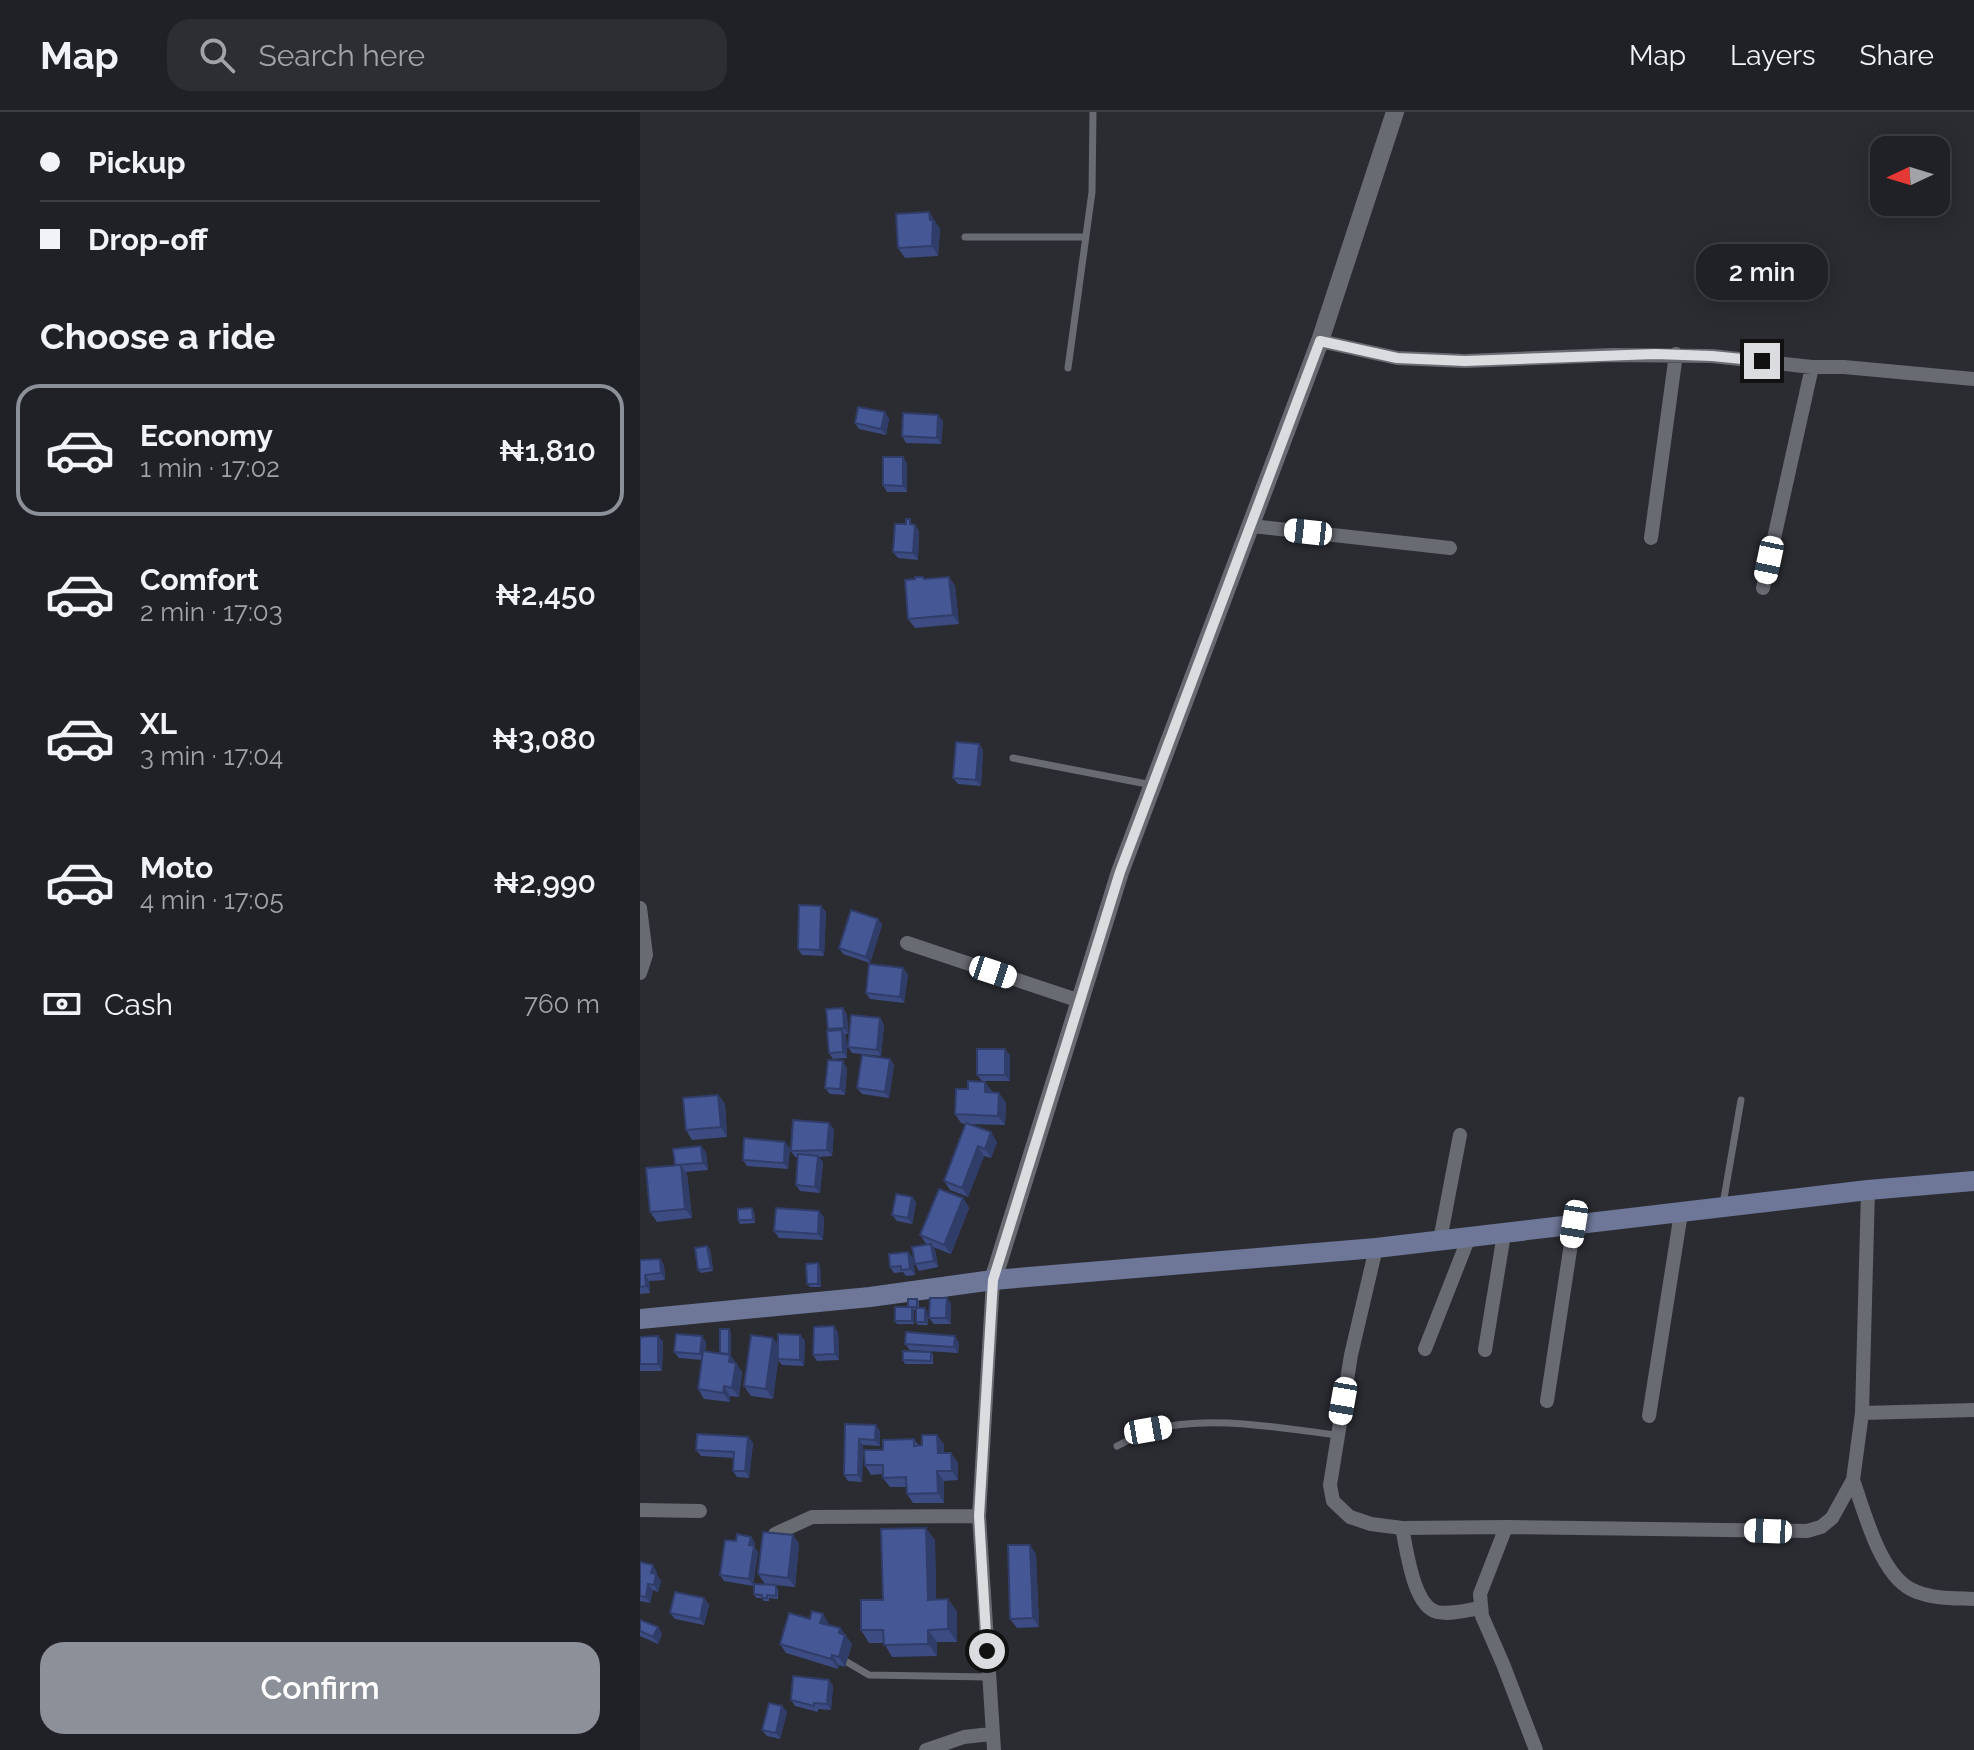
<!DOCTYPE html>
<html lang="en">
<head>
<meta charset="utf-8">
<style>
	body { margin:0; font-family:Raleway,sans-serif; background:#2d2e32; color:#f1f3f6; height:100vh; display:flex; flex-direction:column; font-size:30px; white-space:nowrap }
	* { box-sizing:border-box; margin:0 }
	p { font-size:26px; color:#a2a3a7 }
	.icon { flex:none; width:44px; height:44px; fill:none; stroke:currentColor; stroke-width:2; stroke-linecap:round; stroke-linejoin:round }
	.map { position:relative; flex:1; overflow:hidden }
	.drawer { display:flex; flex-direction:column; background:#202126; width:640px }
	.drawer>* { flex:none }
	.banner { display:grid; align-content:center; height:176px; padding:0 40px; background:#202126 }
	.needle { width:52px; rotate:266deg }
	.controls { position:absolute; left:1230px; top:24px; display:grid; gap:16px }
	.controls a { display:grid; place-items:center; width:80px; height:80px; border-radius:16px; background:#202126; box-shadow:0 4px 20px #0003,0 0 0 2px #3d3e43; font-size:40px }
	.end { position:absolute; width:36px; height:36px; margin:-18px; border:10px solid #dadce0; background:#111; box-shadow:0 0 0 4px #111 }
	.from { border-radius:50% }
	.bubble { position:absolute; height:56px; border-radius:24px; background:#202126; box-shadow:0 4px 20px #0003,0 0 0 2px #3d3e43; font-size:26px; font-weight:600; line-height:56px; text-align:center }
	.car { position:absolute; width:24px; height:48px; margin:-24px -12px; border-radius:10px; box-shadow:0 0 6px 2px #0007; background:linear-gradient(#fff 24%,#345 0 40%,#fff 0 76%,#345 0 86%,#fff 0) }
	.banner b { display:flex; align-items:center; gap:28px; height:76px; font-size:30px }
	.banner b+b { border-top:2px solid #3d3e43 }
	.banner i { width:20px; height:20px; background:#f1f3f6 }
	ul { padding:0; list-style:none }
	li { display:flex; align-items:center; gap:24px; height:132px; margin:0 16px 12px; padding:0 24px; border:4px solid transparent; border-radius:24px }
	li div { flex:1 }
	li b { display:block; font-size:30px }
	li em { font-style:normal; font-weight:600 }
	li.selected { border-color:#8c9099 }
	li>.icon { width:72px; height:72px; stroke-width:1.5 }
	h2 { padding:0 40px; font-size:36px; line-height:96px }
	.pay { display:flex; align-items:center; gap:20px; height:88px; padding:0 40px; font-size:30px }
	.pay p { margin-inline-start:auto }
	.action { display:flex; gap:16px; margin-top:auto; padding:16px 40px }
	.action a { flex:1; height:92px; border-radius:24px; background:#8c9099; color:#fff; font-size:32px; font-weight:600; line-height:92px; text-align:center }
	header { display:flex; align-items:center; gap:48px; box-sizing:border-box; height:112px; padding:0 40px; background:#202126; border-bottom:2px solid #3d3e43 }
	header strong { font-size:38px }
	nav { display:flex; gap:44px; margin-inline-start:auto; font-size:28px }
	.search { width:560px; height:72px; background:#2d2e32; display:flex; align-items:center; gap:20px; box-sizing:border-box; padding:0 28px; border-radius:24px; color:#a2a3a7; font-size:30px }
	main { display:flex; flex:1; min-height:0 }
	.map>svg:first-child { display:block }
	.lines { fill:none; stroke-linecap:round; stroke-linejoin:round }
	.service { stroke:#686b72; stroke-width:7 }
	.minor { stroke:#686b72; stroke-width:14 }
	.tertiary { stroke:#686b72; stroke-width:18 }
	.secondary { stroke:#6e7797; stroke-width:20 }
	.wall { fill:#3c4b81 }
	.shaded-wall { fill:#313d69 }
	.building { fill:#465796; stroke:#313d69; stroke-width:2 }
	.route { stroke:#dadce0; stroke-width:10 }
</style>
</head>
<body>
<header>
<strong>Map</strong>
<div class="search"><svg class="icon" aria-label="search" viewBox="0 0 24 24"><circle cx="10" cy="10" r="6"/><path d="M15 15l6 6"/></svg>Search here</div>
<nav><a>Map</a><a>Layers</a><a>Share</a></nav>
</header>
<main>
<section class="drawer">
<div class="banner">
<b><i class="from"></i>Pickup</b>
<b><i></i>Drop-off</b>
</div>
<h2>Choose a ride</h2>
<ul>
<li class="selected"><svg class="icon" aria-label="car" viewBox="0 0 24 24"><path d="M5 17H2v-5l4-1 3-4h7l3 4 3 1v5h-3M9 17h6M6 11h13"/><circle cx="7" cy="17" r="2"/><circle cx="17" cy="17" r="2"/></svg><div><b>Economy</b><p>1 min · 17:02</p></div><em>₦1,810</em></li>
<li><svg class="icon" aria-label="car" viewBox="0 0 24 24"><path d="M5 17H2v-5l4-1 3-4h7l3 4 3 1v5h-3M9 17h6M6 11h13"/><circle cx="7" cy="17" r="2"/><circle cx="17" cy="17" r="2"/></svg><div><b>Comfort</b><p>2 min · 17:03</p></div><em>₦2,450</em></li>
<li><svg class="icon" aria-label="car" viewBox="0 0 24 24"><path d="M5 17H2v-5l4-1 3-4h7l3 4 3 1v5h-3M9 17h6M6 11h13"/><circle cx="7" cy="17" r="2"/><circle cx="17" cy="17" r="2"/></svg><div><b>XL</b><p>3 min · 17:04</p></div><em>₦3,080</em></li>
<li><svg class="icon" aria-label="car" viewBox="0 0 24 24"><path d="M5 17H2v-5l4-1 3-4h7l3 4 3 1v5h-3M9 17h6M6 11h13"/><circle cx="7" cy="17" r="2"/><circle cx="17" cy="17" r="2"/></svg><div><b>Moto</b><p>4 min · 17:05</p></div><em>₦2,990</em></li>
</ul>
<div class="pay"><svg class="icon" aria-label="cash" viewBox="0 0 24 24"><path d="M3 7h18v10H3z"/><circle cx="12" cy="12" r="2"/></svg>Cash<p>760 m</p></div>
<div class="action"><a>Confirm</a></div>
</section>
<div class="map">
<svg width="1334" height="1638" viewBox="0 0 1334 1638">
	<rect width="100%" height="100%" fill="#2a2c32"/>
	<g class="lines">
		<path class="service" d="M325 125H445
			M428 256 452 80 453 0
			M373 646 512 673
			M1083 1092 1101 988
			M477 1334C488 1329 499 1321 511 1318 571 1302 637 1316 697 1323
			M207 1550 229 1563 349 1565"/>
		<path class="minor" d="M680 229 757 246 825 249 972 243 1072 244 1172 255H1204L1334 267
			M612 414 810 436
			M1011 426 1036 242
			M1123 476 1172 255
			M0 796 6 843 0 861
			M267 831 440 889
			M800 1128 820 1023
			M736 1136 711 1243 690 1373 693 1389 710 1405 731 1412 762 1416 866 1415 1167 1419 1181 1415 1192 1406 1213 1368 1222 1301 1228 1078
			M353 1168 339 1404 354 1638
			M785 1237 829 1125
			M845 1238 864 1122
			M907 1289 934 1112
			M1222 1301 1334 1298
			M1009 1304 1041 1101
			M1213 1368C1225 1401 1241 1468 1277 1480 1295 1487 1316 1486 1334 1487
			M0 1398 60 1399
			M866 1415 840 1482 842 1504 863 1552 896 1638
			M762 1416C767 1438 773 1494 797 1500 811 1503 827 1498 841 1496
			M135 1422 172 1405 339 1404
			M286 1638 324 1625 351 1622"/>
		<path class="tertiary" d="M353 1168 480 760 680 229 755 0"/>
		<path class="secondary" d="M0 1207 230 1185 353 1168 736 1136 1228 1078 1334 1069"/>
	</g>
	<path class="wall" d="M289 100 300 117 298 144 265 146 258 136Z
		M245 300 249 307 246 323 219 317 215 311Z
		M303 309 301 332 266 331 262 324Z
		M267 351V380H247L243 373Z
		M274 412 279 419 278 448 258 446 253 440Z
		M309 465 315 474 319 512 275 516 268 507 285 467Z
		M339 632 343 638 341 674 318 672 313 666Z
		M181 794 186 800 184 844 162 843 158 837Z
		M238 807 242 813 230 851 203 842 199 836Z
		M263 856 268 863 264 891 230 887 226 881Z
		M203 896 207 903 208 922H205L206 924 207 946 193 947 189 941V919L188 917Z
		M240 906 244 913 241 944 212 941 208 935Z
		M370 943V969H342L337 963Z
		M250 947 254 953 249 986 222 982 217 976Z
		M207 956 205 983 190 982 185 976Z
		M345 970 352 980 366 990 365 1013 328 1012 357 1030 351 1046 344 1044 328 1085 310 1078 304 1069 325 1012 321 1011 315 1002 328 977Z
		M78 983 85 992 87 1025 52 1028 46 1018Z
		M194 1017 192 1044 179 1045 183 1050 180 1081 160 1079 156 1073 158 1045H155L151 1039Z
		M150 1036 148 1057 107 1054 103 1048Z
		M66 1040 68 1058 46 1060 47 1062 52 1106 17 1110 10 1100 35 1053Z
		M272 1085 276 1091 272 1112 257 1109 252 1103Z
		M323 1086 329 1096 311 1142 293 1135 295 1138 298 1155 279 1159 275 1152 287 1133 280 1123Z
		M114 1099 115 1111 100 1112 98 1108Z
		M184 1105 183 1128 139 1126 134 1119Z
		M70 1137 73 1159 61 1161 58 1158Z
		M268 1140 273 1146 275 1163 266 1164 263 1160 254 1161 250 1155Z
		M20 1147 24 1153 25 1168 9 1169 10 1181 0 1182V1148Z
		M178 1151 180 1154 181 1175H170L167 1172Z
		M307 1186 311 1192V1212H294L289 1206Z
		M277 1187 279 1190V1196H285L287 1199 288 1213H278L276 1210V1198H274V1212H257L255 1209Z
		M89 1217 91 1221V1244L102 1260 99 1285 90 1284V1290L64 1287 58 1277 62 1248 39 1246 34 1240 66 1230 65 1239 80 1241Z
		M198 1220 199 1248 177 1249 173 1243Z
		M160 1223 165 1229 164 1254 142 1253 138 1248 133 1287 111 1284 104 1274 138 1232Z
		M18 1224 23 1230 22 1259H0V1225Z
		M319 1230 318 1241 270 1238 265 1232Z
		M291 1240 293 1243V1252H265L263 1248Z
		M205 1312 240 1319V1334L223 1333 222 1370 208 1369 204 1363Z
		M108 1325 113 1331 109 1366 97 1365 93 1359 94 1346 61 1344 56 1338Z
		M274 1327 279 1334 304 1332V1341H311L318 1351V1368L304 1369V1391H273L267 1382V1375H250L243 1366V1362L231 1363 225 1353 243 1338Z
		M153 1423 159 1432 155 1475 125 1472 118 1462Z
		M111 1425 115 1431 114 1435 118 1440 113 1474 84 1469 80 1463 96 1429Z
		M295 1428 296 1488 308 1487 317 1500V1530H297V1544L252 1545 244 1531H229L221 1518 243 1488Z
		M396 1442 399 1515 377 1516 370 1507Z
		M0 1450 17 1460 16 1462 21 1469 18 1480 13 1478 10 1491 0 1489Z
		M138 1477V1487L129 1486V1489H124L122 1486H116L114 1482Z
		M64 1486 69 1493 64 1513 35 1507 30 1501Z
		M170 1507 189 1512V1513L200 1516 212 1532 205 1555 199 1553 198 1557 146 1541 140 1532Z
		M0 1508 18 1515 22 1522 18 1532 0 1524Z
		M189 1568 193 1574 191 1598 178 1597V1600L155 1594 151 1588Z
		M142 1594 147 1600 140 1627 127 1624 122 1618Z"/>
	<path class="shaded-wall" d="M289 100 300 117 298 144 292 134Z
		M245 300 249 307 246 323 241 317Z
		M298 303 303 309 301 332 297 326Z
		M263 345 267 351V380L263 374Z
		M275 413 279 419 278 448 273 441Z
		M309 465 315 474 319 512 313 503Z
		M339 632 343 638 341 674 336 668Z
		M181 794 186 800 184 844 180 838Z
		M238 807 242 813 230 851 226 845Z
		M263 856 268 863 264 891 260 885Z
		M203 896 207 903 208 922 204 916Z
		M240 906 244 913 241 944 237 938Z
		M202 918 206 924 207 946 203 940Z
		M365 937 370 943V969L365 963Z
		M250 947 254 953 249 986 245 980Z
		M203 949 207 956 205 983 200 977Z
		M345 970 352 979 351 989 345 980Z
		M359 981 366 990 365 1013 358 1004Z
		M78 983 85 992 87 1025 81 1015Z
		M189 1011 194 1017 192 1044 187 1038Z
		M351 1020 357 1030 351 1046 345 1037Z
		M145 1030 150 1036 148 1057 144 1051Z
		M61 1034 66 1040 68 1058 63 1051Z
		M338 1034 344 1044 328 1085 322 1076Z
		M178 1044 183 1050 180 1081 175 1075Z
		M41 1053 47 1062 52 1106 45 1097Z
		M272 1085 276 1091 272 1112 268 1106Z
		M323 1086 329 1096 311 1142 304 1133Z
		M179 1099 184 1105 183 1128 178 1122Z
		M291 1132 295 1138 298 1155 294 1149Z
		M67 1134 70 1137 73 1159 71 1156Z
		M268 1140 273 1146 275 1163 270 1157Z
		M20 1147 24 1153 25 1168 21 1161Z
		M178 1151 180 1154 181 1175 178 1172Z
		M5 1163 9 1169 10 1181 6 1174Z
		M307 1186 311 1192V1212L306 1206Z
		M272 1195 274 1198V1212L272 1209Z
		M285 1196 287 1199 288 1213 285 1210Z
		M194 1214 198 1220 199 1248 195 1242Z
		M89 1217 91 1221V1244L102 1260 99 1285 92 1276 89 1242Z
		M160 1223 165 1229 164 1254 160 1248Z
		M18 1224 23 1230 22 1259 18 1252Z
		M62 1224 66 1230 65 1248 60 1242Z
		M315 1224 319 1230 318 1241 314 1235Z
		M133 1226 140 1235 133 1287 126 1277Z
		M84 1274 90 1284V1290L83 1281Z
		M236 1313 240 1319V1334L235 1328Z
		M297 1323 304 1332V1351L298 1341Z
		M108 1325 113 1331 109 1366 105 1359Z
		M219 1327 223 1333 222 1370 218 1363Z
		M311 1341 318 1351V1368L312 1359Z
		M297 1359 304 1369V1391L298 1381Z
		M286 1416 295 1428 296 1500 288 1488Z
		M153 1423 159 1432 155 1475 148 1466Z
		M111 1425 115 1431 114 1435 118 1440 113 1474 109 1467Z
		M390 1433 396 1442 399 1515 393 1506Z
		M13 1453 17 1460 15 1467 11 1461Z
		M16 1462 21 1469 18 1480 14 1473Z
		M8 1472 13 1478 10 1491 6 1485Z
		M64 1486 69 1493 64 1513 60 1507Z
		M308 1487 317 1500V1530L308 1517Z
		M183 1502 189 1512 186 1520 180 1511Z
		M18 1515 22 1522 18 1532 13 1525Z
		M200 1516 212 1532 205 1555 199 1545V1521Z
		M288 1518 297 1530V1544L288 1532Z
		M192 1543 199 1553 198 1557 191 1547Z
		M189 1568 193 1574 191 1598 187 1592Z
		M142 1594 147 1600 140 1627 136 1621Z"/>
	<path class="building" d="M289 100 290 108H293L292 134 258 136 256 102Z
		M218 295 245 300 241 317 215 311Z
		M263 301 298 303 297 326 262 324Z
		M243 345H263V374L243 373Z
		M266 407H270V412L275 413 273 441 253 440 255 412H266Z
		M275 465H283L284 467 309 465 313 503 268 507 265 468 275 467Z
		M316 630 339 632 336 668 313 666Z
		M159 793 181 794 180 838 158 837Z
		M211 798 238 807 226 845 199 836Z
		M229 852 263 856 260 885 226 881Z
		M203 896 204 916 188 917 186 897Z
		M211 903 240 906 237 938 208 935Z
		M202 918 203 940 189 941 187 919Z
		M337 937H365V963H337Z
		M222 943 250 947 245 980 217 976Z
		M188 948 203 949 200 977 185 976Z
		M328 969 345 970V980L359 981 358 1004 315 1002 316 977H328Z
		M78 983 81 1015 46 1018 43 986Z
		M153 1008 189 1011 187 1038 151 1039Z
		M326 1011 351 1020 345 1037 338 1034 322 1076 304 1069Z
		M104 1026 145 1030 144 1051 103 1048Z
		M61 1034 63 1051 35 1053 33 1037Z
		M158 1042 178 1044 175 1075 156 1073Z
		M41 1053 45 1097 10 1100 6 1056Z
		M299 1077 323 1086 304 1133 280 1123Z
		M256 1082 272 1085 268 1106 252 1103Z
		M112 1096 113 1108H98V1097Z
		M136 1096 179 1099 178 1122 134 1119Z
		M291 1132 294 1149 275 1152 272 1135Z
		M67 1134 71 1156 58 1158 55 1136Z
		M268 1140 270 1157 261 1158V1154L250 1155 249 1142Z
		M20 1147 21 1161 5 1163 6 1174 0 1175V1148Z
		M178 1151V1172H167L166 1152Z
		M290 1186H307L306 1206H289Z
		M268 1187H277V1195H268Z
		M255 1195H272V1209H255Z
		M276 1196H285V1210H276Z
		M194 1214 195 1242 173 1243 174 1215Z
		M80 1217H89V1242L80 1241Z
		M266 1220 315 1224 314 1235 265 1232Z
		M36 1222 62 1224 60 1242 34 1240Z
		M138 1222 160 1223V1248L138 1247Z
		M111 1223 133 1226 126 1277 104 1274Z
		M18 1224V1252H0V1225Z
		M63 1239 90 1243 89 1250 96 1251 92 1276 84 1274 83 1281 58 1277Z
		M263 1239 291 1240V1249L263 1248Z
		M205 1312 236 1313 235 1328 219 1327 218 1363H204Z
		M57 1322 108 1325 105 1359H93L94 1340 56 1338Z
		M282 1323H297L298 1341H311L312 1359H297L298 1381 267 1382 266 1365 243 1366V1353H225L224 1338H243V1328L274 1327V1334L282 1333Z
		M286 1416 288 1488 308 1487V1517L288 1518V1532L244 1533 243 1518H221V1488H243L241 1417Z
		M123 1420 153 1423 148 1466 118 1462Z
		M97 1422 111 1425 109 1433 114 1434 109 1467 80 1463 85 1428 96 1429Z
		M368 1433H390L393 1506 370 1507Z
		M0 1450 13 1453 11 1461 16 1462 14 1473 8 1472 6 1485 0 1484Z
		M114 1472 136 1473V1484L127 1483V1486H122V1483L114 1482Z
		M35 1480 64 1486 60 1507 30 1501Z
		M172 1499 183 1502 180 1511 200 1516 199 1521 205 1523 199 1545 192 1543 191 1547 140 1532 149 1501 170 1507Z
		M0 1508 18 1515 13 1525 0 1519Z
		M153 1564 189 1568 187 1592 174 1591V1594L151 1588Z
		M129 1591 142 1594 136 1621 122 1618Z"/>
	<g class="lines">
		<path class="route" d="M347 1539 339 1404 353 1168 480 760 680 229 757 246 825 249 1015 242 1072 244 1122 249"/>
	</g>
</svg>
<div class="controls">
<a><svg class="needle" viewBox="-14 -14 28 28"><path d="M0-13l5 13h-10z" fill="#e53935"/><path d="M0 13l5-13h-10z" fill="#a2a3a7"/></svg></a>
</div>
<i class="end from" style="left:347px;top:1539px"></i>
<i class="end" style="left:1122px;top:249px"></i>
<div class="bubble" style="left:1056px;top:132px;width:132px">2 min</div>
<i class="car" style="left:668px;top:420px;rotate:276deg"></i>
<i class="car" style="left:1129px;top:448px;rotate:192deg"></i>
<i class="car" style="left:353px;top:860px;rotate:108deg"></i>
<i class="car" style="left:934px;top:1112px;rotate:189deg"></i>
<i class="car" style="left:703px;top:1289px;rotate:190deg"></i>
<i class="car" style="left:508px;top:1318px;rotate:80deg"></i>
<i class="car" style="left:1128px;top:1419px;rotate:272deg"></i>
</div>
</main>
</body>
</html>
